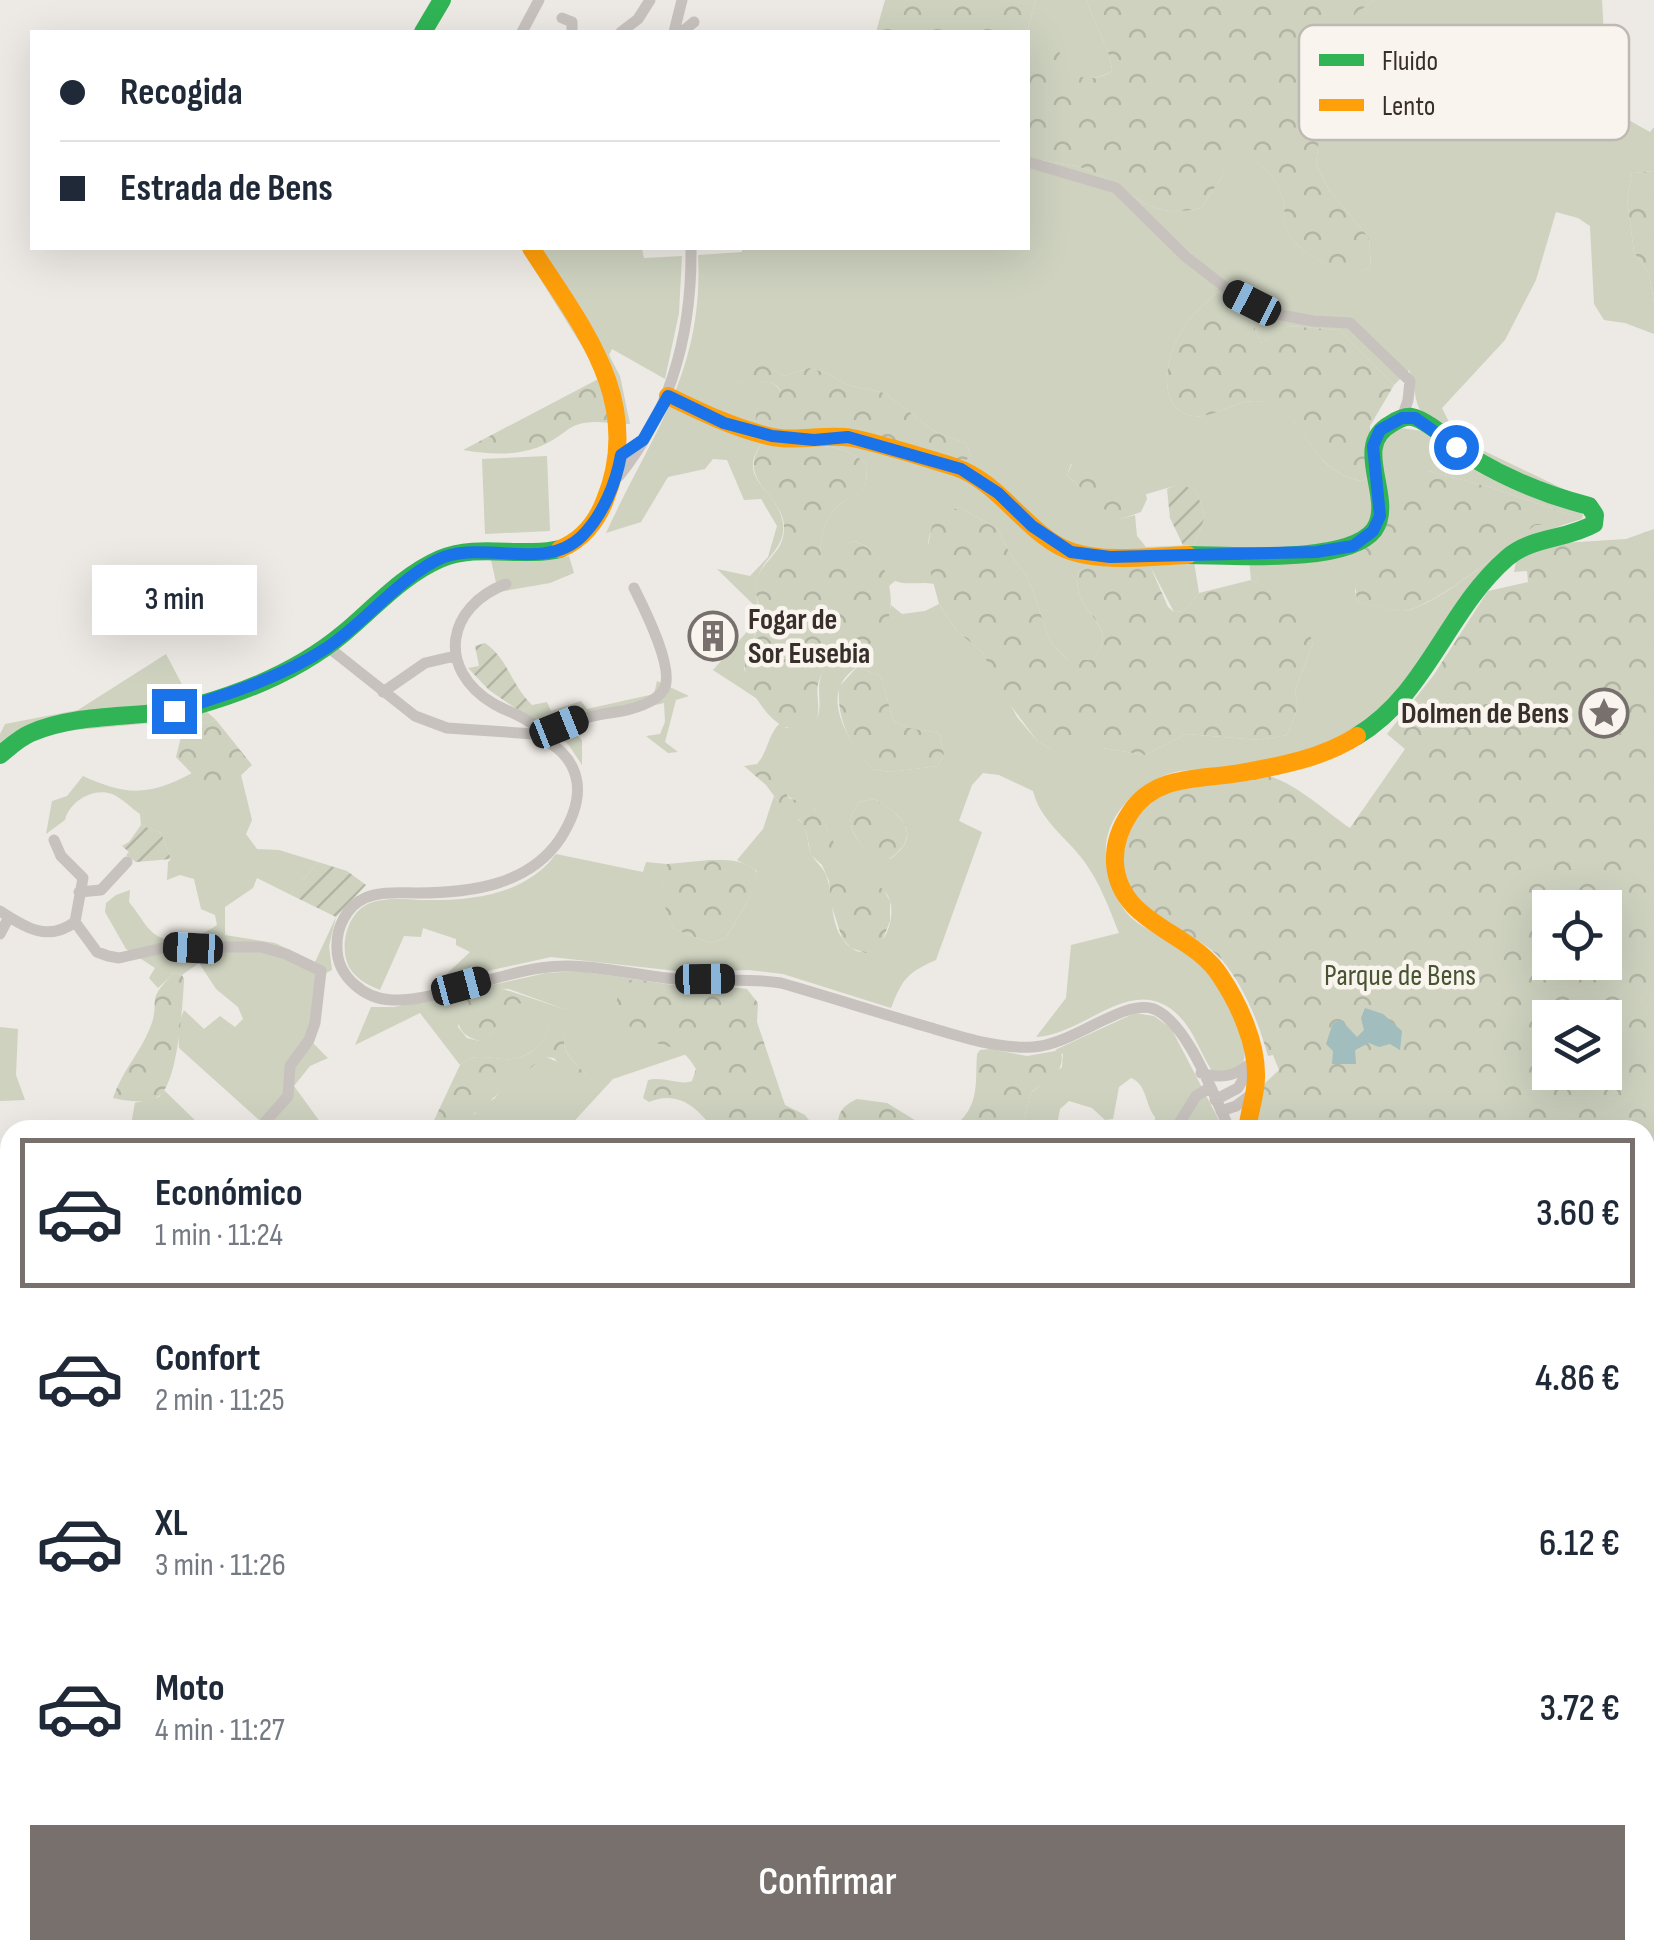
<!DOCTYPE html>
<html lang="es">
<head>
<meta charset="utf-8">
<style>
	body { margin:0; font-family:"Sofia Sans Condensed",sans-serif; background:#f6f6f7; color:#1f2937; height:100vh; display:flex; flex-direction:column; font-size:38px; white-space:nowrap }
	* { box-sizing:border-box; margin:0 }
	p { font-size:32px; color:#747a83 }
	.icon { flex:none; width:55px; height:55px; fill:none; stroke:currentColor; stroke-width:2; stroke-linecap:round; stroke-linejoin:round }
	.map { position:relative; flex:1; overflow:hidden }
	.sheet { position:absolute; left:0px; top:1120px; width:1655px; height:840px; display:flex; flex-direction:column; background:#fff; border-radius:30px 30px 0 0; box-shadow:0 10px 40px #0002 }
	.sheet>* { flex:none }
	.guide { position:absolute; left:30px; top:30px; width:1000px; height:220px; border-radius:0px; box-shadow:0 10px 40px #0002; display:grid; align-content:center; height:220px; padding:0 30px; background:#fff }
	.tools { position:absolute; left:1532px; top:890px; display:grid; gap:20px }
	.tools a { display:grid; place-items:center; width:90px; height:90px; border-radius:0px; background:#fff; box-shadow:0 10px 40px #0002; font-size:50px }
	.end { position:absolute; width:45px; height:45px; margin:-22px; border:12px solid #1a73e8; background:#fff; box-shadow:0 0 0 5px #fff }
	.from { border-radius:50% }
	.bubble { position:absolute; height:70px; border-radius:0px; background:#fff; box-shadow:0 10px 40px #0002; font-size:32px; font-weight:600; line-height:70px; text-align:center }
	.car { position:absolute; width:30px; height:60px; margin:-30px -15px; border-radius:12px; box-shadow:0 0 8px 2px #0007; background:linear-gradient(#222 24%,#8ab4d8 0 40%,#222 0 76%,#8ab4d8 0 86%,#222 0) }
	.guide b { display:flex; align-items:center; gap:35px; height:95px; font-size:38px }
	.guide b+b { border-top:2px solid #e0e1e3 }
	.guide i { width:25px; height:25px; background:#1f2937 }
	ul { padding:18px 0 0; list-style:none }
	li { display:flex; align-items:center; gap:30px; height:150px; margin:0 20px 15px; padding:0 10px; border:5px solid transparent; border-radius:0px }
	li div { flex:1 }
	li b { display:block; font-size:38px }
	li em { font-style:normal; font-weight:600 }
	li.selected { border-color:#77706c }
	li>.icon { width:90px; height:90px; stroke-width:1.5 }
	.primary-button { display:flex; gap:20px; margin-top:auto; padding:20px 30px }
	.primary-button a { flex:1; height:115px; border-radius:0px; background:#77706c; color:#fff; font-size:40px; font-weight:600; line-height:115px; text-align:center }
	.map>svg:first-child { display:block }
	.grass { fill:#ced2bf; fill-rule:evenodd }
	.forest { fill:url(#forest-crowns); fill-rule:evenodd }
	.garden { fill:url(#garden-furrows) }
	.water { fill:#a1bdbd }
	.lines { fill:none; stroke-linecap:round; stroke-linejoin:round }
	.stream { stroke:#a1bdbd; stroke-width:2.5 }
	.street { stroke:#c7c2bd; stroke-width:11 }
	.fast { stroke:#30b455; stroke-width:18 }
	.slow { stroke:#ff9f0a; stroke-width:18 }
	.route { stroke:#1a73e8; stroke-width:12 }
	.labels { text-anchor:middle; stroke-width:9; stroke-linejoin:round; paint-order:stroke }
	.poi-label { font-size:30px; font-weight:bold; fill:#382f2b; stroke:#f9f4ed; text-anchor:start }
	.park-label { font-size:30px; fill:#475431; stroke:#f9f4ed }
	.key { fill:#f9f4ed; stroke:#bfb9b3; stroke-width:2.5 }
	.key-label { font-size:28px; fill:#382f2b }
</style>
</head>
<body>
<div class="map">
<svg width="1654" height="1960" viewBox="0 0 1654 1960">
	<defs>
		<pattern id="forest-crowns" width="20" height="18" patternUnits="userSpaceOnUse" patternTransform="scale(2.5)"><rect width="20" height="18" fill="#ced2bf"/><path d="M2 6a3 3 0 1 1 6 0M12 15a3 3 0 1 1 6 0" fill="none" stroke="#b2b5a4"/></pattern>
		<pattern id="garden-furrows" width="10" height="10" patternUnits="userSpaceOnUse" patternTransform="scale(2.5)"><rect width="10" height="10" fill="#ced2bf"/><path d="M-1 1l2-2M0 10L10 0M9 11l2-2" fill="none" stroke="#b2b5a4"/></pattern>
	</defs>
	<rect width="100%" height="100%" fill="#ede9e4"/>
	<path class="grass" d="M1036 0H1087C1093 25 1110 45 1112 71 1098 80 1073 82 1059 68 1054 63 1052 52 1049 46L1028 57 1027 32Z
		M1374 0H1602L1606 72 1600 104 1650 132 1654 127V171L1632 173 1627 199 1634 252 1649 274 1654 302V334L1625 323 1604 320 1594 304 1590 226 1578 218 1556 212 1536 280 1505 340 1442 408 1457 438 1603 508C1555 489 1453 454 1423 414 1413 402 1416 384 1409 370L1394 385 1339 330 1289 326 1261 343 1246 308 1217 292C1208 301 1197 310 1189 320 1173 340 1157 384 1175 406 1181 413 1193 418 1203 416 1227 413 1242 394 1270 404 1308 417 1310 473 1362 481L1370 475 1376 506 1355 591 1357 601C1371 604 1390 612 1404 611 1434 608 1510 545 1535 524L1563 525C1457 561 1459 641 1389 707 1376 720 1354 731 1338 740 1304 759 1251 764 1213 768 1199 770 1182 769 1168 774 1139 785 1110 811 1106 844 1104 867 1115 905 1134 920 1158 939 1189 945 1210 969 1221 982 1227 1001 1234 1016 1242 1034 1249 1048 1242 1066L1227 1072 1212 1071C1201 1054 1194 1031 1180 1017 1134 969 1086 1035 1036 1037L1066 998 1071 945 1119 933C1109 908 1100 883 1084 861 1066 837 1040 820 1033 791L999 775 983 773 972 785 959 821 982 832 936 960C907 973 903 978 891 1008L783 974 749 970 686 972 551 957 438 982 470 952 456 945V939L423 928 421 937 404 936 380 990C368 985 356 979 349 967 339 947 347 915 366 905 381 897 404 899 421 900 469 901 525 896 556 854L643 872 646 862 667 864C658 884 664 910 674 929L710 943 726 938C736 921 757 889 757 871L737 860 763 829 774 796C782 807 793 813 801 822 808 830 807 841 810 851 813 861 822 865 826 875 834 896 829 922 844 941 871 974 900 926 889 898 882 881 856 884 846 870 834 854 831 831 820 815 813 802 799 804 788 796 776 788 772 773 757 764 769 750 767 736 780 723L786 728 815 723C827 702 809 684 830 663 859 635 880 659 891 605L902 614 925 611 939 604 957 631 983 653 1017 717 1038 742 1050 748H1102L1145 755 1186 734 1260 740 1287 735 1298 707 1295 691 1313 643C1301 612 1281 593 1251 580L1249 560 1194 562 1199 593 1184 611 1174 612 1150 566C1123 557 1103 556 1079 571 1078 579 1076 588 1080 596 1091 623 1118 631 1092 660H1068L1051 643 1028 578 1010 554 998 529 959 507C921 523 925 549 934 584 919 581 911 586 895 581L889 586C883 565 874 544 851 541L827 563 822 560C817 542 826 512 843 502 852 496 862 494 866 481 867 475 866 470 866 464 844 440 794 445 763 442 733 480 779 489 783 524 786 548 763 558 757 579 754 589 757 600 759 610L717 569 750 576 768 557 777 526 761 499 744 500 727 460 713 459 705 469 668 477 641 522 606 533C652 433 704 372 698 255L742 252V248H1028V158C1048 162 1072 163 1091 171 1136 191 1146 221 1201 208L1221 178 1230 155C1258 155 1278 176 1284 204 1285 211 1284 220 1286 228 1291 248 1335 274 1357 272 1360 272 1368 268 1371 267L1369 238 1329 190 1316 164 1319 141 1333 117 1387 82 1391 64C1375 42 1351 43 1354 14ZM739 359 752 360 784 376 809 368 827 373 847 385 885 393 935 432 966 443 971 456 965 461C924 461 890 438 849 432 826 428 787 431 761 430L755 425 756 410 781 392C770 375 759 383 743 384L735 379 733 366ZM1071 464 1121 491 1140 496 1181 484 1197 493 1205 517 1194 545 1146 547 1137 536 1135 515 1121 519C1106 501 1083 492 1067 475ZM857 667 880 676C887 688 889 718 897 723 907 730 927 730 939 733L944 754 938 766 890 772 872 769C849 741 816 694 857 667ZM874 799C902 814 924 835 890 859 873 858 848 838 851 818 851 814 857 806 859 802Z
		M521 248H642L644 258 682 256 679 313 665 379 612 349 609 355 620 376 630 424 610 423 603 380Z
		M1400 428 1424 431 1578 510 1583 515 1582 519 1493 488 1428 471 1387 518 1379 444 1389 432Z
		M547 456 550 531 485 534 482 459Z
		M569 556 574 573 550 583 498 592 491 560H543Z
		M760 617 744 669 759 700 713 670Z
		M166 654 187 694 216 720 183 729 174 721 65 731 29 741 0 761V734L5 724 78 710Z
		M657 681 689 696 676 700 665 742 678 752 668 753 646 736 660 734 665 722 664 703 574 724 572 730 582 740V765L568 744 521 712 532 705 547 702 551 711 581 701 587 709 654 694Z
		M192 773 220 794 241 775 252 820 246 834 257 849 279 850 318 862 303 880 299 879 291 895 257 878 253 888 225 907V935L275 943 315 962 336 917 329 946 332 970 324 974 313 1043 328 1058 310 1066 294 1086 326 1130H281L270 1112 259 1120 179 1048 178 1026 184 1010 204 1029 220 1016 235 1027 243 1019 238 1007 216 989 199 963 182 975 174 973 158 988 149 978 155 968 126 949 105 912 106 903 116 895 130 890 129 902C137 911 142 921 149 929 168 950 198 938 217 925L215 915 201 909 194 879 180 875 167 880 168 862 171 859 161 833 141 825 140 814C131 808 122 798 112 794 93 787 69 802 65 820L46 834 52 801 67 796 83 776C126 796 150 796 192 773Z
		M580 971 633 979 657 1043 674 1046 687 1054 613 1079 566 1130H430L436 1116 441 1121 475 1114 482 1104 494 1099 508 1083 544 1056 587 1075C553 1043 568 1048 564 1009L509 989 479 988 546 973Z
		M466 991 458 1027 467 1038 479 1041 490 1035 510 1004C556 995 561 1042 521 1057 500 1065 477 1048 460 1065L420 1013 355 1045 371 1007H394Z
		M1135 1013 1154 1016 1171 1028 1224 1130H1155V1117C1145 1105 1147 1084 1131 1078L1119 1087 1113 1119 1105 1120 1092 1108 1069 1101 1060 1109 1056 1130H1021L1031 1093 1062 1067 1063 1054 1055 1050Z
		M0 1027 18 1029 16 1075 25 1100 0 1101Z
		M164 1090 205 1130H130L135 1103 159 1097Z
		M0 1180 10 1181V1373L0 1369Z
		M0 1521 10 1529V1950H336L344 1960H56L55 1953 41 1960H0Z
		M398 1950H579L587 1960H408Z
		M761 1950H951L959 1960H763Z"/>
	<path class="forest" d="M885 0H1036L1027 32H876Z
		M1087 0H1374L1355 14C1351 43 1375 43 1391 64L1387 82 1333 117 1319 141 1316 164 1329 190 1369 238 1371 267C1368 268 1360 272 1357 273 1335 274 1291 248 1286 228 1283 220 1285 211 1284 204 1278 176 1258 155 1230 156L1221 178 1201 208C1146 221 1136 191 1091 171 1072 163 1048 162 1028 158V57L1048 45 1060 51 1059 68C1077 78 1094 83 1112 71 1110 45 1093 25 1087 0Z
		M1654 171V302L1649 274 1634 252 1627 199 1632 173Z
		M1217 292 1246 308 1261 343 1288 326 1339 330 1394 385 1370 426V475L1362 481C1310 473 1308 417 1269 404 1242 394 1227 413 1203 416 1193 418 1181 413 1175 406 1157 384 1173 340 1189 320 1197 310 1208 301 1217 292Z
		M738 359H752L784 376 809 368 827 373 847 385 885 393 935 432 966 443 971 456 965 461H953L822 432 761 430 755 425 756 410 781 391C770 375 758 384 743 384L734 379 733 366Z
		M604 376 610 423C564 418 572 435 536 448 513 456 487 454 463 450Z
		M763 442C794 445 844 440 866 464 866 470 867 475 866 481 862 494 853 496 843 502 826 512 817 542 822 560L827 562 851 541C889 546 904 612 877 638 860 655 832 652 820 678 813 692 823 708 815 724 806 726 794 730 785 727 767 720 743 683 745 664 746 648 757 636 760 621 762 606 751 591 758 576 764 562 780 552 783 537 793 495 731 485 763 442Z
		M1072 464 1121 490 1145 491 1147 499 1141 512 1121 519 1111 515 1067 475Z
		M1428 471 1493 488 1582 519 1563 525H1535C1510 545 1433 608 1403 611 1390 612 1370 604 1357 601 1353 581 1361 550 1371 532 1374 525 1383 523 1388 516 1404 493 1396 482 1428 471Z
		M959 507 998 529 1010 554 1028 578 1051 643 1068 660H1092C1118 630 1091 623 1080 596 1076 588 1078 579 1079 571 1103 556 1123 557 1150 566L1168 607 1174 612 1184 611 1199 593 1251 580 1272 589 1291 606 1305 622 1313 643 1295 691 1298 707 1287 735 1260 740 1186 734 1145 755 1102 748H1050L1038 742 1003 695 983 653 957 631 939 604 926 555 932 526 942 515Z
		M1654 529V1960H1489L1475 1950H1645V1130H1252L1262 1086 1279 1070 1273 1055 1268 1056C1258 1021 1245 988 1222 960 1192 925 1114 915 1121 855 1129 796 1171 789 1221 781 1234 779 1253 772 1266 775 1296 783 1325 811 1350 828L1405 749 1387 734 1433 676 1488 591 1528 582 1527 571 1514 572 1516 562 1547 544 1626 539ZM1550 908H1605V962H1550ZM1550 1018H1605V1072H1550Z
		M857 667 880 676C887 688 889 718 897 723 907 730 927 730 939 733L944 754 938 766 890 772 872 769C850 743 837 722 839 687Z
		M216 720 252 765 220 795 199 781 176 757 183 729Z
		M757 764 772 773 789 798 809 804 820 813 847 871 883 889 890 901V921L881 944 874 952 866 953 851 948 842 938 831 904 829 881 822 865 811 855 806 831 800 820 786 812 766 785 744 766Z
		M874 799C902 814 924 835 889 859 872 858 848 837 851 818 851 814 857 806 859 802Z
		M710 860C729 860 742 859 757 872 757 890 736 920 726 938L710 943 674 929C664 910 657 884 667 864Z
		M174 973 182 975 184 979C183 1002 178 1081 160 1095 147 1105 127 1101 113 1098 122 1071 140 1053 150 1028 162 999 143 1003 174 973Z
		M633 979 706 990 722 986 747 989 758 1003 757 1022 785 1105 805 1115 812 1124 811 1130H777L767 1124 754 1130H714C697 1107 678 1090 649 1102L643 1098 648 1080C664 1076 680 1086 692 1081L696 1069C680 1042 673 1051 649 1040 635 1033 626 1023 617 1012V995L622 984Z
		M494 986 564 1009 568 1016C561 1050 561 1050 587 1075L583 1088 577 1087 554 1058 544 1057 465 1121C453 1128 446 1127 436 1116L460 1065C477 1048 500 1065 521 1057 561 1042 555 995 510 1005L490 1035 480 1041C451 1034 456 1013 466 991Z
		M990 1049 1027 1056 1061 1050C1066 1076 1047 1078 1031 1093L1021 1130H949C981 1109 975 1084 977 1054L980 1050Z
		M857 1099 887 1103 931 1130H897L869 1124 843 1128 838 1125C838 1110 845 1105 857 1099Z
		M1226 1950H1390L1378 1960H1225Z"/>
	<path class="garden" d="M1181 483 1197 493 1205 517 1194 545H1183L1170 518 1167 489Z
		M485 643C509 660 511 685 532 705L521 712 489 690 468 668 479 666 475 646Z
		M141 825 161 833 171 859 136 862 126 855 129 852 122 846 129 842Z
		M318 862 347 871 366 885 336 917 291 895 299 878 303 880Z"/>
	<path class="water" d="M1365 1008 1383 1014 1402 1031 1400 1050 1390 1044 1379 1047 1369 1043 1355 1050 1356 1064H1332L1333 1051 1326 1044 1333 1023 1341 1020 1357 1037 1364 1030 1361 1018Z"/>
	<g class="lines">
		<path class="stream" d="M1654 1217 1650 1229 1654 1239
			M1645 1284 1654 1280
			M1645 1329 1654 1331"/>
		<path class="street" d="M562 18 572 22V32
			M522 32 539 0
			M621 32 638 19 650 0
			M674 32 682 0
			M682 32 694 22
			M1028 162 1116 188 1186 257 1234 294 1270 313 1313 321 1350 323 1410 381 1408 400 1402 418
			M619 476C672 410 692 331 691 248
			M506 584C447 606 435 669 494 704 508 712 523 715 536 727L534 734
			M328 647 415 716 447 728 534 734C555 744 573 757 577 782 580 803 571 822 560 839 528 886 469 893 417 893 400 893 381 891 365 898 347 906 336 927 337 948 337 976 364 999 392 1000 432 1002 496 974 540 968 586 961 630 975 675 979 711 983 745 977 781 983 830 997 879 1013 928 1027 962 1037 997 1049 1033 1047 1073 1045 1124 998 1154 1009 1188 1023 1214 1097 1230 1130
			M383 692 425 663 455 656
			M548 741C566 719 589 716 616 712 631 710 656 703 664 689 675 669 644 608 634 588
			M54 840 61 856 83 878 75 922
			M79 892 101 890 127 862
			M0 911C26 928 48 942 75 922L97 952 108 956 119 958 167 947H261L286 954 321 971 315 1023 309 1040 290 1066 288 1096 258 1130
			M0 934 9 917
			M1201 1073C1225 1080 1237 1075 1255 1060
			M1215 1100 1238 1088 1253 1063
			M1221 1111 1236 1106 1252 1094
			M1175 1130 1196 1096 1209 1088
			M1645 1419 1654 1431
			M1456 1950 1474 1960
			M1216 1960 1217 1950
			M1395 1960 1416 1950"/>
		<path class="fast" d="M423 32 442 0
			M1188 555C1230 555 1347 565 1374 530 1396 499 1350 446 1391 424 1397 420 1404 416 1412 417 1429 420 1459 450 1476 460 1510 480 1550 496 1589 506L1595 515 1594 524C1566 540 1533 536 1507 558 1447 610 1427 694 1357 736
			M0 755C10 747 19 738 31 733 82 711 142 720 195 706 249 691 301 669 344 633 374 608 403 575 440 559 477 543 521 558 560 549
			M0 1502 10 1511
			M349 1950 358 1960
			M378 1950 387 1960"/>
		<path class="slow" d="M531 248C582 327 645 402 605 500 597 521 582 540 560 549
			M668 396C701 412 732 427 768 436 796 443 826 433 852 438 886 445 922 457 955 467 1001 482 1030 539 1073 552 1108 563 1152 556 1188 555
			M1247 1130C1249 1112 1256 1095 1256 1077 1257 1044 1239 1004 1221 977 1193 931 1119 925 1115 863 1114 846 1120 828 1130 813 1155 774 1200 780 1240 773 1280 766 1323 758 1357 736
			M0 1476 10 1484"/>
	</g>
	<g class="lines">
		<path class="route" d="M174 711C226 695 281 678 328 647 365 622 395 583 435 561 479 537 544 574 582 536 603 515 616 483 621 455L643 440 668 396 724 423 772 436 814 440 848 437 961 469 998 493 1032 526 1071 552 1110 557 1316 552 1353 546 1373 531 1380 516 1373 446 1380 430 1402 418H1415L1456 447"/>
	</g>
	<defs>
		<g id="building-ring" transform="scale(2.5)"><circle r="9.5" fill="#f9f4ed" stroke="#77706c" stroke-width="1.5"/><path d="M-4-6H4V6H1V3H-1V6H-4ZM-2.5-4.3h1.7v1.8h-1.7ZM.8-4.3h1.7v1.8H.8ZM-2.5-1h1.7V.8h-1.7ZM.8-1h1.7V.8H.8Z" fill="#77706c"/></g>
		<g id="sight-ring" transform="scale(2.5)"><circle r="9.5" fill="#f9f4ed" stroke="#77706c" stroke-width="1.5"/><path d="M0-6L1.8-2.2L6-1.7L2.9 1.2L3.7 5.4L0 3.3L-3.7 5.4L-2.9 1.2L-6-1.7L-1.8-2.2Z" fill="#77706c"/></g>
	</defs>
	<g fill-rule="evenodd">
		<use href="#building-ring" x="713" y="636"/>
		<use href="#sight-ring" x="1604" y="713"/>
	</g>
	<g class="labels">
		<g class="poi-label">
			<text x="748" y="629">Fogar de<tspan x="748" dy="34">Sor Eusebia</tspan></text>
			<text x="1569" y="723" text-anchor="end">Dolmen de Bens</text>
		</g>
		<g class="park-label">
			<text x="1400" y="985">Parque de Bens</text>
		</g>
	</g>
	<rect x="1299" y="25" width="330" height="115" rx="15" class="key"/>
	<rect x="1319" y="54" width="45" height="12" fill="#30b455"/>
	<rect x="1319" y="99" width="45" height="12" fill="#ff9f0a"/>
	<g class="key-label">
		<text x="1382" y="70">Fluido</text>
		<text x="1382" y="115">Lento</text>
	</g>
</svg>
<div class="tools">
<a><svg class="icon" aria-label="locate" viewBox="0 0 24 24"><circle cx="12" cy="12" r="6"/><path d="M12 2v4M12 18v4M2 12h4M18 12h4"/></svg></a>
<a><svg class="icon" aria-label="layers" viewBox="0 0 24 24"><path d="M12 4l9 5-9 5-9-5zM3 14l9 5 9-5"/></svg></a>
</div>
<i class="end from" style="left:1456px;top:447px"></i>
<i class="end" style="left:174px;top:711px"></i>
<div class="bubble" style="left:92px;top:565px;width:165px">3 min</div>
<i class="car" style="left:1252px;top:303px;rotate:297deg"></i>
<i class="car" style="left:559px;top:727px;rotate:68deg"></i>
<i class="car" style="left:193px;top:948px;rotate:273deg"></i>
<i class="car" style="left:705px;top:979px;rotate:89deg"></i>
<i class="car" style="left:461px;top:986px;rotate:75deg"></i>
<div class="guide">
<b><i class="from"></i>Recogida</b>
<b><i></i>Estrada de Bens</b>
</div>
<section class="sheet">
<ul>
<li class="selected"><svg class="icon" aria-label="car" viewBox="0 0 24 24"><path d="M5 17H2v-5l4-1 3-4h7l3 4 3 1v5h-3M9 17h6M6 11h13"/><circle cx="7" cy="17" r="2"/><circle cx="17" cy="17" r="2"/></svg><div><b>Económico</b><p>1 min · 11:24</p></div><em>3.60 €</em></li>
<li><svg class="icon" aria-label="car" viewBox="0 0 24 24"><path d="M5 17H2v-5l4-1 3-4h7l3 4 3 1v5h-3M9 17h6M6 11h13"/><circle cx="7" cy="17" r="2"/><circle cx="17" cy="17" r="2"/></svg><div><b>Confort</b><p>2 min · 11:25</p></div><em>4.86 €</em></li>
<li><svg class="icon" aria-label="car" viewBox="0 0 24 24"><path d="M5 17H2v-5l4-1 3-4h7l3 4 3 1v5h-3M9 17h6M6 11h13"/><circle cx="7" cy="17" r="2"/><circle cx="17" cy="17" r="2"/></svg><div><b>XL</b><p>3 min · 11:26</p></div><em>6.12 €</em></li>
<li><svg class="icon" aria-label="car" viewBox="0 0 24 24"><path d="M5 17H2v-5l4-1 3-4h7l3 4 3 1v5h-3M9 17h6M6 11h13"/><circle cx="7" cy="17" r="2"/><circle cx="17" cy="17" r="2"/></svg><div><b>Moto</b><p>4 min · 11:27</p></div><em>3.72 €</em></li>
</ul>
<div class="primary-button"><a>Confirmar</a></div>
</section>
</div>
</body>
</html>
